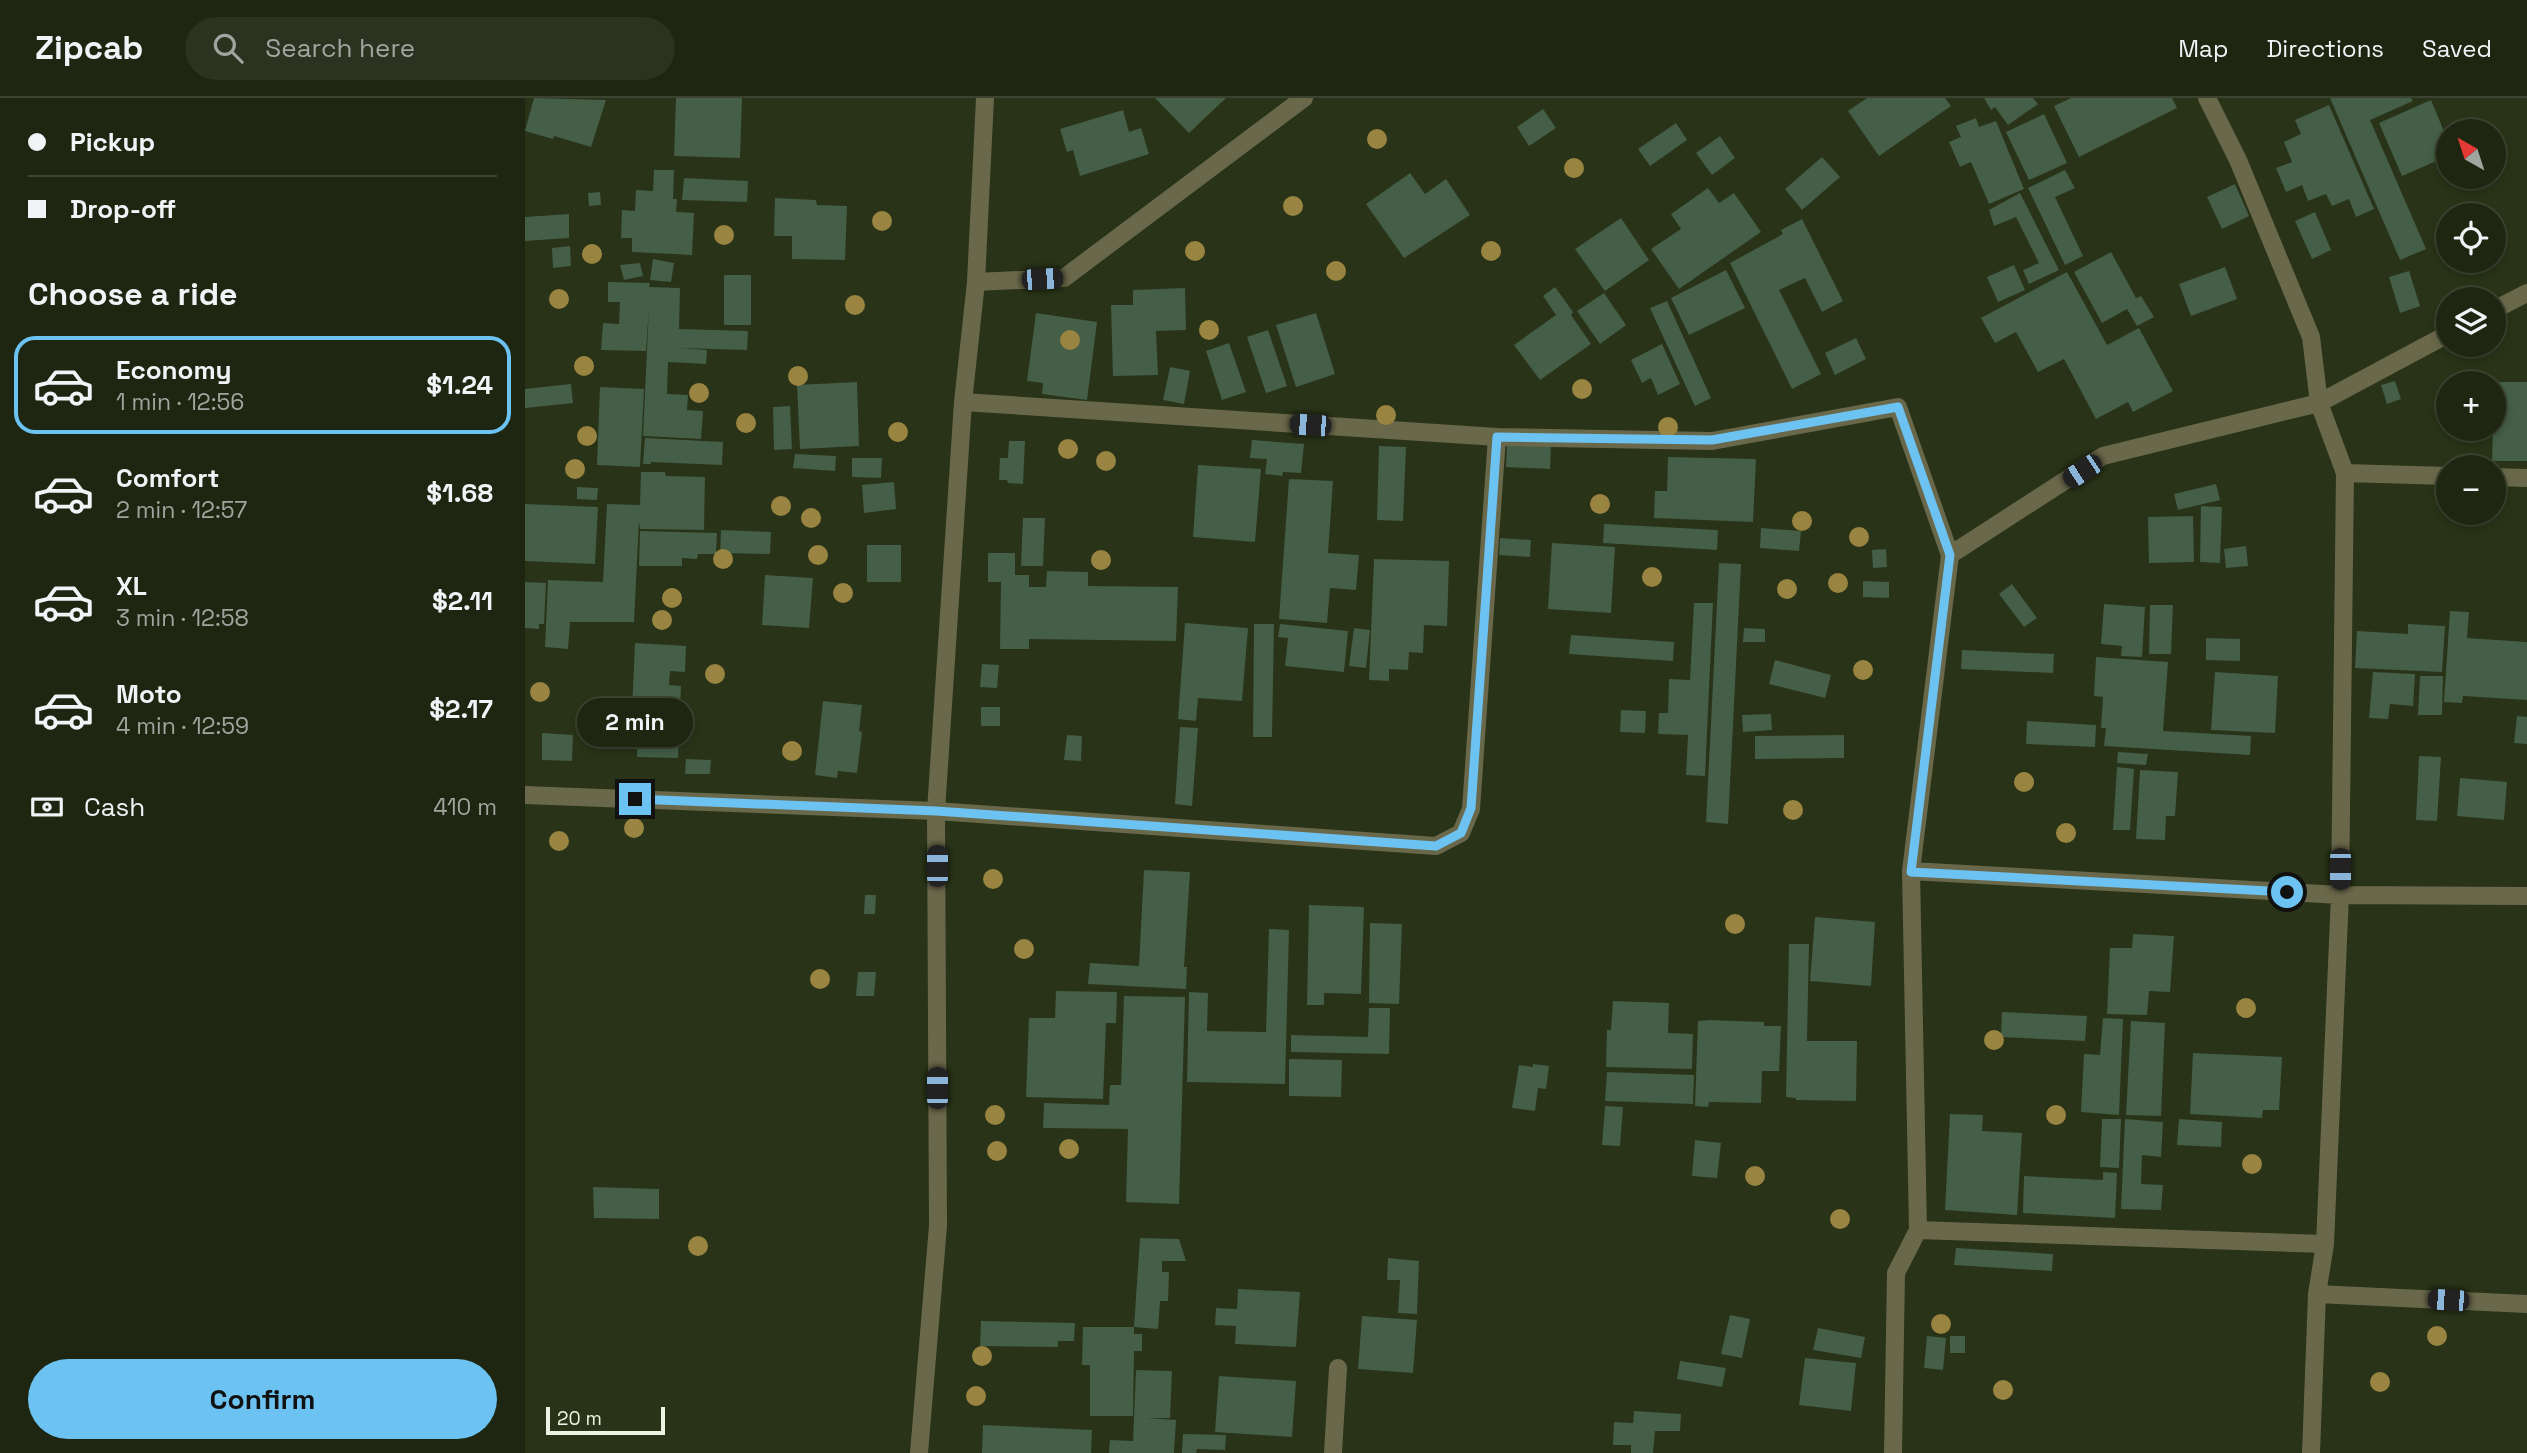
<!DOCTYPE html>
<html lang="en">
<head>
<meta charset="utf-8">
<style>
	body { margin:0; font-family:"Space Grotesk",sans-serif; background:#2b321f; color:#f1f3f6; height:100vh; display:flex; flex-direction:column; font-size:26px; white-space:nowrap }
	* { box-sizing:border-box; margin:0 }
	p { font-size:23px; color:#a1a59f }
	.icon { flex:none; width:38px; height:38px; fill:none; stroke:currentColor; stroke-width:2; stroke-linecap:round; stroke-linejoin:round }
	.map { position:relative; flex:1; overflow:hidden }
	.drawer { display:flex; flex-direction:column; background:#1e2611; width:525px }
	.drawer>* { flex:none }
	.banner { display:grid; align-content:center; height:154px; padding:0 28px; background:#1e2611 }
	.needle { width:46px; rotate:321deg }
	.controls { position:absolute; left:1911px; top:21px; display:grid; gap:14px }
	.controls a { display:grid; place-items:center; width:70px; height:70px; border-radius:50%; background:#1e2611; box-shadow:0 4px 10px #0003,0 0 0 2px #3c4331; font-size:35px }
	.scale { position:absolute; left:21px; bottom:18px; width:119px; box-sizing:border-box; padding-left:7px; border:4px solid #ecf3e2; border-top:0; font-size:19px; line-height:24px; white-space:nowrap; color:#ecf3e2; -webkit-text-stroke:5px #283317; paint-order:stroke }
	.end { position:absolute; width:32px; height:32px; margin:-16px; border:9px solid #6cc3f2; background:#111; box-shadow:0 0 0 4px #111 }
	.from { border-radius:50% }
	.bubble { position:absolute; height:49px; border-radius:24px; background:#1e2611; box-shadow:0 4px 10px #0003,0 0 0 2px #3c4331; font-size:23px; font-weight:600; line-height:49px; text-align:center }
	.car { position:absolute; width:21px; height:42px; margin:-21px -10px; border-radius:9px; box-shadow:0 0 5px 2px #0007; background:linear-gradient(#222 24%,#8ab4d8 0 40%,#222 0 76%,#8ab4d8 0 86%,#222 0) }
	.banner b { display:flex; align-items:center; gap:24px; height:66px; font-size:26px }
	.banner b+b { border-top:2px solid #3c4331 }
	.banner i { width:18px; height:18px; background:#f1f3f6 }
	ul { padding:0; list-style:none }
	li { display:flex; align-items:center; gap:21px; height:98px; margin:0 14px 10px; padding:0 14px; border:4px solid transparent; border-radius:21px }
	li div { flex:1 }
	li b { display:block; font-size:26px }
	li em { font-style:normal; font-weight:600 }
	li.selected { border-color:#6cc3f2 }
	li>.icon { width:63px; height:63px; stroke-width:1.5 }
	h2 { padding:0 28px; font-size:32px; line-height:84px }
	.pay { display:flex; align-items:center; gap:18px; height:77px; padding:0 28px; font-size:26px }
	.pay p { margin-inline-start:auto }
	.primary-button { display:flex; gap:14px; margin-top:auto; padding:14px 28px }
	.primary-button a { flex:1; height:80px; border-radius:42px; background:#6cc3f2; color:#111; font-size:28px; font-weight:600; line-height:80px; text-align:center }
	header { display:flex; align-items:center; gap:42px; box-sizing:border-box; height:98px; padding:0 35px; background:#1e2611; border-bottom:2px solid #3c4331 }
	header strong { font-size:33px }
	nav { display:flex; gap:38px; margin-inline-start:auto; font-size:24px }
	.search { width:490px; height:63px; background:#2b321f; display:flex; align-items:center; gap:18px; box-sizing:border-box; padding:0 24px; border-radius:38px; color:#a1a59f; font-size:26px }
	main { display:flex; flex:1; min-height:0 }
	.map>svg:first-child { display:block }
	.building { fill:#445e47 }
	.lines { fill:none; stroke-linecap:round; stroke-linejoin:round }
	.minor { stroke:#6a684a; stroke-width:18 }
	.tree { fill:#9a8441 }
	.route { stroke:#6cc3f2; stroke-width:9 }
</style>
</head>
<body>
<header>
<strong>Zipcab</strong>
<div class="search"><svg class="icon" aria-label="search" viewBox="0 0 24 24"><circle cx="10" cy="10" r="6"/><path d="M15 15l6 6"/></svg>Search here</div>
<nav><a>Map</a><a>Directions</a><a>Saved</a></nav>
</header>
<main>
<section class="drawer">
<div class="banner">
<b><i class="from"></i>Pickup</b>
<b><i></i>Drop-off</b>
</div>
<h2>Choose a ride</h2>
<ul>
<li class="selected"><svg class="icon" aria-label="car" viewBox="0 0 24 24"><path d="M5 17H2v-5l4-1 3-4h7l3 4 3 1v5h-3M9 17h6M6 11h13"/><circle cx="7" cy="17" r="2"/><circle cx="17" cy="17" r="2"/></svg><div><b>Economy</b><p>1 min · 12:56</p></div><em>$1.24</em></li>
<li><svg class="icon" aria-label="car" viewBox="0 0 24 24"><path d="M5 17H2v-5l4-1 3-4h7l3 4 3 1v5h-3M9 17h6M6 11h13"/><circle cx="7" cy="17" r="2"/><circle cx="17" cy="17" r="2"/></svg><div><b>Comfort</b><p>2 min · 12:57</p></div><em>$1.68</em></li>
<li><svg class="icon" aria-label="car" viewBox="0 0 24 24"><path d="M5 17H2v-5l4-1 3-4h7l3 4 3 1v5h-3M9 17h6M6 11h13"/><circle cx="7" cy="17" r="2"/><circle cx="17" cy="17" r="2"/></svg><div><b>XL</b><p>3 min · 12:58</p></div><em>$2.11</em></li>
<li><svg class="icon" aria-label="car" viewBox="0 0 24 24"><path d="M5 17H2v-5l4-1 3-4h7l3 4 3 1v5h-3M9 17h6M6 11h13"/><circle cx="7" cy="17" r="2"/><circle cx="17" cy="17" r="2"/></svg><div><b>Moto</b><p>4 min · 12:59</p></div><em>$2.17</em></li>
</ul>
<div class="pay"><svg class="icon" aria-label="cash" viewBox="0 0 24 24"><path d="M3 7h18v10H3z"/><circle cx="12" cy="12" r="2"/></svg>Cash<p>410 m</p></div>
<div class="primary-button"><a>Confirm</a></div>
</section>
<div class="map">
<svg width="2002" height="1355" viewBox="0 0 2002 1355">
	<rect width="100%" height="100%" fill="#283317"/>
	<path class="building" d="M9 0 81 2 66 49 29 38 28 41 0 33Z
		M151 0H217L215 60 149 58Z
		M630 0H701L664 35Z
		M1342 0H1420L1426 8 1354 58 1323 13Z
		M1459 0H1508L1513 6 1483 27 1470 9 1466 12Z
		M1546 0H1647L1652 10 1554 59 1529 8Z
		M1805 0H1886L1888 3 1845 22 1901 151 1875 162Z
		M1906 2 1923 43V58L1877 78 1854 25Z
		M1804 7 1849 111 1831 119 1824 101 1807 108 1801 96 1783 103 1777 87 1761 94 1751 70 1767 64 1759 44 1776 36 1770 22Z
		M1018 11 1031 30 1004 48 992 29Z
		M598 12 604 34 616 30 624 56 555 78 548 52 542 54 535 31Z
		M1519 16 1542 65 1504 82 1481 34Z
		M1451 20 1454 29 1471 23 1499 91 1464 106 1446 64 1435 69 1424 44 1436 39 1431 28Z
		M1151 25 1162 42 1125 68 1113 51Z
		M1195 38 1210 60 1187 77 1171 55Z
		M1297 59 1315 79 1277 112 1260 91Z
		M129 72H149L148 101H152L151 114 169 115 167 157 107 154V140H96L97 112 110 113 111 92 128 93Z
		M1540 72 1550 90 1530 99 1558 158 1540 167 1503 90Z
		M885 75 900 96 921 81 945 117 879 160 841 106Z
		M159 80 223 83 222 104 157 102Z
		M1710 86 1724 118 1697 131 1682 99Z
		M1183 90 1194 105 1209 95 1236 134 1154 191 1126 151 1156 131 1146 116Z
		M75 94 76 107 64 108 63 95Z
		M1495 95 1534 172 1504 186 1498 172 1514 165 1491 119 1469 128 1464 112Z
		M250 100 291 102 292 107 322 108 320 162 267 161V138H249Z
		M1790 114 1806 152 1787 161 1770 123Z
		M44 116V140L0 143V119Z
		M1096 120 1124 162 1080 193 1050 151Z
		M1277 121 1318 203 1297 214 1280 180 1254 192 1296 276 1267 291 1205 165 1258 136 1256 132Z
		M45 148 46 168 28 170 27 150Z
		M1586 154 1611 200 1616 198 1629 219 1612 228 1602 211 1577 225 1549 174Z
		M128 161 149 165 146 184 125 182Z
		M115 165 118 178 99 182 95 167Z
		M1489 167 1500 192 1473 204 1462 179Z
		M1700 169 1712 201 1666 218 1654 186Z
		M1201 172 1220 210 1164 237 1146 200Z
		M1884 173 1895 208 1875 215 1864 179Z
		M1542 174 1582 247 1614 230 1648 293 1608 314 1603 304 1571 321 1539 261 1513 274 1491 234 1470 245 1456 220Z
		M199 177H226V227H199Z
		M83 184 125 185 124 189 155 190 154 231 223 233 222 252 155 250 182 252 181 266 143 264 142 296 163 297 162 312 178 313 176 341 118 338 124 209 121 253 76 252 78 225 94 226 95 204H83Z
		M1030 189 1048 214 1046 217 1066 246 1015 282 989 247 1031 217 1018 198Z
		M660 190 661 232 631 233 633 277 588 278 586 207H608V192Z
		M1079 195 1101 227 1075 246 1052 213Z
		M1142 203 1186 300 1170 308 1125 210Z
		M511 215 572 224 562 302 517 296 518 285 502 283Z
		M791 215 810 276 771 289 751 227Z
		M743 232 762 288 741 295 722 239Z
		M1331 240 1341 261 1310 277 1300 255Z
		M704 245 721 294 697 302 681 253Z
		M1137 246 1155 286 1133 297 1126 280 1117 285 1106 262Z
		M645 269 665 273 659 306 638 302Z
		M1870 283 1876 301 1862 306 1856 287Z
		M332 284 334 348 275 351 272 287Z
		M1969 284H2002V363H1967Z
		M46 286 48 305 0 310V291Z
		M75 289 119 291 115 369 72 367Z
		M265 308 267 351 249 352 248 309Z
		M120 340 198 344 197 367 126 364V366H118Z
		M727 342 779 346 776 375 758 374 757 378 740 376 742 361 725 360Z
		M484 343H500L498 386 483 385 482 382H474L475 360H483Z
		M982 345 1026 347 1025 371 981 369Z
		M854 348 881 349 878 423 852 422Z
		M270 356 311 358 310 373 268 370Z
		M1143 359 1231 361 1228 424 1129 420 1130 393H1142Z
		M327 360H357L356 380 327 379Z
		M673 367 736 371 730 444 668 439Z
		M116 374H140L141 378 180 379 179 432 115 431 114 423 109 524H45L43 551 20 549 23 482 78 484 82 406 115 407Z
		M764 381 808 383 803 455 834 457 831 492 805 490 802 525 754 521Z
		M369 384 371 411 339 415 337 387Z
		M1691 386 1695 402 1653 412 1649 396Z
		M52 389 73 390 72 402 52 401Z
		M0 406 73 409 70 466 0 463Z
		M1676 408 1697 409 1695 465 1675 464Z
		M1668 418 1669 464 1624 465 1623 419Z
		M498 420H520L518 468H496Z
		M1079 426 1193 432 1192 452 1078 445Z
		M1236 430 1276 433 1274 453 1235 450Z
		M196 432 246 434 245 456 195 455Z
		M115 433 192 435 191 456H173L172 461 157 460V468H114Z
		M975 440 1006 442 1005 459 974 457Z
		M1027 445 1090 449 1086 515 1023 511Z
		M342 447H376V484H342Z
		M1721 448 1723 468 1701 470 1699 451Z
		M1361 451 1362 469 1348 470 1347 452Z
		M463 455H490V477H504V489H521L522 473 563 474V488L653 489 651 543 504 541V551H475L476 484H463Z
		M849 461 924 463 922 528 899 527 898 555 884 554 883 572 864 571V583L844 582Z
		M1194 465 1216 466 1203 726 1181 724Z
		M240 477 288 480 284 530 237 527Z
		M1338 483 1364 484V500L1338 499Z
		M0 484 21 485 19 526H14V531L0 530Z
		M1487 486 1512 520 1499 529 1474 496Z
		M1169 505H1188L1180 678 1161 677 1163 637 1133 636 1134 615H1143L1144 581 1165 582Z
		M1579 506 1620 509 1617 559 1596 558 1597 548 1576 546Z
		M1625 507H1648L1646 556H1624Z
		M1925 513 1944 514 1942 540 2002 544V602L1938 598 1937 605 1919 604Z
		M660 525 723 530 717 603 673 600 671 623 653 621Z
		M729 526H749L747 639H728Z
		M755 526 823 533 819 574 760 568 763 540 753 539Z
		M1883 526 1920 528 1917 574 1830 570 1832 533 1883 536Z
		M829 530 845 532 841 570 824 568Z
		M1219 530 1240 531V544H1218Z
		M1046 537 1149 544 1148 563 1044 556Z
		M1681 540 1715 541V563L1681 562Z
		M110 545 161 548 160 574 145 573 144 587 156 588 153 660 112 659 114 611H107Z
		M1437 552 1529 556 1528 575 1436 571Z
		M1571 559 1643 564 1638 633 1726 638 1725 657 1579 648 1581 630H1576L1578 599 1569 598Z
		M1250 562 1306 577 1300 600 1244 586Z
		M457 566 474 567 472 590 455 589Z
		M1690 574 1753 578 1750 635 1686 632Z
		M1848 574 1890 576 1888 608 1865 606 1863 621 1844 620Z
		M1895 578H1918L1917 617H1893Z
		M298 603 337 607 334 633 337 634 332 675 313 673 312 680 290 677Z
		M456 609H475V628H456Z
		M1096 612 1121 613 1120 635 1095 634Z
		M1246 616 1247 632 1218 634 1217 617Z
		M1992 618 2002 619V646L1989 645Z
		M1502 623 1571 627 1570 649 1501 646Z
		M655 629 673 630 667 708 650 706Z
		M17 635 48 637 47 663 17 662Z
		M542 637 557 638 556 663 539 662Z
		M1319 637V660L1230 661V638Z
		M1593 654 1623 656 1621 667 1592 665Z
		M1894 658 1916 659 1912 723 1891 722Z
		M161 661 186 662 185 676H160Z
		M1592 669 1609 671 1605 732H1588Z
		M1615 672 1653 674 1650 718H1641L1640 742 1611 741Z
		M1935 680 1982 684 1979 722 1932 718Z
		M619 772 665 774 659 869H662L661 891 563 886 565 865 614 868Z
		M340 797H351L350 816H339Z
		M784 807 839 809 836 896 799 895V907H782Z
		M1290 819 1350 824 1346 888 1285 883Z
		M845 825 877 826 874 906 844 905Z
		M744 831 764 832 760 986 662 984 664 894 683 895 682 933 741 934Z
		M1608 836 1649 838 1645 894 1624 893 1622 917 1582 916 1585 850H1607Z
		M1264 846H1284L1282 943H1332L1331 1003 1271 1002V1000L1261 999Z
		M333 874H351L349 898H331Z
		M531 893 592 894 591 925H581L578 1001 501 999 504 920H530Z
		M599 898 660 899 654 1106 601 1104 603 1031 518 1030 519 1005 584 1007 585 987H596Z
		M1088 903 1144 905 1143 935 1168 936 1167 971 1081 969 1082 932H1086Z
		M844 910H865L864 956 766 954V937L843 939Z
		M1477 914 1562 918 1560 943 1476 939Z
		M1578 920 1598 921 1594 1017 1556 1014 1559 956 1575 957Z
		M1184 922 1239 924V928H1256L1254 973H1237L1236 1005 1184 1004 1183 1009 1170 1008 1173 923Z
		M1606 923 1640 925 1636 1018 1601 1017Z
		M1668 955 1757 959 1754 1012H1738L1737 1020 1665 1016Z
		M764 961 817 962 816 999 764 998Z
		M1008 966 1024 968 1021 991 1013 990 1010 1013 987 1010 994 967 1008 969Z
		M1082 974 1169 977 1168 1006 1080 1003Z
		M1080 1008 1098 1009 1095 1048 1077 1047Z
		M1425 1016 1458 1017 1457 1033 1497 1035 1492 1117 1420 1112Z
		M1577 1021H1596L1594 1070 1575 1069Z
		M1600 1021 1638 1024 1636 1059 1617 1057 1616 1086 1638 1087 1636 1112 1596 1111Z
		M1654 1021 1697 1024 1696 1049 1652 1047Z
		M1170 1042 1196 1045 1192 1080 1167 1078Z
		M1578 1074 1592 1075 1590 1120 1498 1115 1499 1078 1578 1082Z
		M68 1089 134 1091V1121L69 1120Z
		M615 1140 654 1141 661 1163H637V1174H644L643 1203H635L633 1231 609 1229Z
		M1431 1150 1528 1156 1527 1173 1429 1167Z
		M863 1160 894 1163 892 1216 873 1215 875 1182H862Z
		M713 1191 775 1194 771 1249 710 1246 711 1228 690 1227 691 1210 712 1211Z
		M1205 1217 1225 1221 1217 1260 1196 1256Z
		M837 1218 892 1222 888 1275 833 1271Z
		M456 1223 550 1225 549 1243H533V1249L455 1248Z
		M558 1229H609V1236H617V1253H609L608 1318H565V1267H557Z
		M1293 1230 1340 1239 1336 1260 1288 1252Z
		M1402 1238 1421 1240 1418 1272 1399 1270Z
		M1425 1238H1440V1255H1425Z
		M1280 1260 1331 1265 1326 1313 1274 1307Z
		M1155 1263 1201 1270 1197 1289 1152 1281Z
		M611 1272 647 1273 645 1320H622L651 1322 649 1355H584L585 1342 608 1343Z
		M694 1278 771 1283 767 1339 690 1334Z
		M1109 1313 1156 1316 1155 1333H1130L1128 1355H1106V1347H1088L1089 1324 1108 1325Z
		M458 1327 567 1332 566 1355H457Z
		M658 1336 701 1337 700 1352 672 1351 671 1355H657Z"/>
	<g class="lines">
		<path class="minor" d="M1682 0 1713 62 1786 239 1794 305 1820 375 1815 797 1800 1146 1792 1196 1786 1355
			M451 184 539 180 779 0
			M1969 212 2002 195
			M438 304 972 339 1187 343 1373 309 1425 457 1386 773 1393 1132 1371 1175 1368 1355
			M1820 375 1923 378
			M1969 379 2002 380
			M1425 457 1578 358 1794 305 1923 236
			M0 697 411 713 911 748 936 735 946 711 972 339
			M1386 773 1815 797 2002 798
			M1393 1132 1800 1146
			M1792 1196 2002 1206
			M394 1355 413 1128 411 713 438 304 451 184 460 0
			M808 1355 813 1270"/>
	</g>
	<g class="tree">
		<circle cx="852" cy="41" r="10"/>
		<circle cx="1049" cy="70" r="10"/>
		<circle cx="768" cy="108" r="10"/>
		<circle cx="357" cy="123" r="10"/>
		<circle cx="199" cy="137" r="10"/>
		<circle cx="670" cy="153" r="10"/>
		<circle cx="966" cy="153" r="10"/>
		<circle cx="67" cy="156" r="10"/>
		<circle cx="811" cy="173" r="10"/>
		<circle cx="34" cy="201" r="10"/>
		<circle cx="330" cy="207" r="10"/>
		<circle cx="684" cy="232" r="10"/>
		<circle cx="545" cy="242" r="10"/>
		<circle cx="59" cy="268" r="10"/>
		<circle cx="273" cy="278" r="10"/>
		<circle cx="1057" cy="291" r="10"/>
		<circle cx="174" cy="295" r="10"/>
		<circle cx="861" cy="317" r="10"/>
		<circle cx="221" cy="325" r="10"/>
		<circle cx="1143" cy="329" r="10"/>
		<circle cx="373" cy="334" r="10"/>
		<circle cx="62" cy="338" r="10"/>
		<circle cx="543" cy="351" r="10"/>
		<circle cx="581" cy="363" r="10"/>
		<circle cx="50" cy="371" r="10"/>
		<circle cx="1075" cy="406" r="10"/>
		<circle cx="256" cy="408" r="10"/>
		<circle cx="286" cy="420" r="10"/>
		<circle cx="1277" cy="423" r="10"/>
		<circle cx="1334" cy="439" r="10"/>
		<circle cx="293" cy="457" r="10"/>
		<circle cx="198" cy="461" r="10"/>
		<circle cx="576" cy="462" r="10"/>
		<circle cx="1127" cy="479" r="10"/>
		<circle cx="1313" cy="485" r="10"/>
		<circle cx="1262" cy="491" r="10"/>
		<circle cx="318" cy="495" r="10"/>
		<circle cx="147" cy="500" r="10"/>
		<circle cx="137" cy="522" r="10"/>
		<circle cx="1338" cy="572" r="10"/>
		<circle cx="190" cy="576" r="10"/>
		<circle cx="15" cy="594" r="10"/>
		<circle cx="70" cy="612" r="10"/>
		<circle cx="267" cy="653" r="10"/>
		<circle cx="1499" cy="684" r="10"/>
		<circle cx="1268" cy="712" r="10"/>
		<circle cx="109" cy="730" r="10"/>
		<circle cx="1541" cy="735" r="10"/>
		<circle cx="34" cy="743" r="10"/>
		<circle cx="468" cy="781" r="10"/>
		<circle cx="1210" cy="826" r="10"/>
		<circle cx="499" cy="851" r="10"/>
		<circle cx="295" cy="881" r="10"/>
		<circle cx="1721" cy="910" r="10"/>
		<circle cx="1469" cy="942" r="10"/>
		<circle cx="470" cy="1017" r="10"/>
		<circle cx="1531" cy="1017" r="10"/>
		<circle cx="544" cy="1051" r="10"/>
		<circle cx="472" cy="1053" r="10"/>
		<circle cx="1727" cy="1066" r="10"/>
		<circle cx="1230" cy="1078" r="10"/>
		<circle cx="1315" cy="1121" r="10"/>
		<circle cx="173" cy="1148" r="10"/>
		<circle cx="1416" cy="1226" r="10"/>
		<circle cx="1912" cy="1238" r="10"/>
		<circle cx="457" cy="1258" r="10"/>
		<circle cx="1855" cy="1284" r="10"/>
		<circle cx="1478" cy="1292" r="10"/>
		<circle cx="451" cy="1298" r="10"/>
	</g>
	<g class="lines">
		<path class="route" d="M110 701 411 713 911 748 936 735 946 710 972 339 1187 342 1373 309 1425 457 1386 774 1762 794"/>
	</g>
</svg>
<div class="controls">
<a><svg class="needle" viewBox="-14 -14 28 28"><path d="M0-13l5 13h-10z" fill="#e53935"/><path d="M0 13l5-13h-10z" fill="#a1a59f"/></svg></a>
<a><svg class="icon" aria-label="locate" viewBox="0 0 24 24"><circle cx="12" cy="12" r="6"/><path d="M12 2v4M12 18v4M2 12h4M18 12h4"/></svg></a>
<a><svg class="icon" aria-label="layers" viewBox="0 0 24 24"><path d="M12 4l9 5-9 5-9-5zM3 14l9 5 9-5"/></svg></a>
<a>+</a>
<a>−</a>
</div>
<div class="scale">20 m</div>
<i class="end from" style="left:1762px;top:794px"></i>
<i class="end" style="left:110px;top:701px"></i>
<div class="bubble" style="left:52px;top:600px;width:116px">2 min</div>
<i class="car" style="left:517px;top:181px;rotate:87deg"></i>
<i class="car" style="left:785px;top:327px;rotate:274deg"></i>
<i class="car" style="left:1557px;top:373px;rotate:237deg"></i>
<i class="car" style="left:412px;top:768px;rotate:0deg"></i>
<i class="car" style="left:1815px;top:771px;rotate:180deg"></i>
<i class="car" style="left:412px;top:990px;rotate:0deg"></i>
<i class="car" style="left:1923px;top:1202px;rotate:273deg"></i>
</div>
</main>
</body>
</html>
